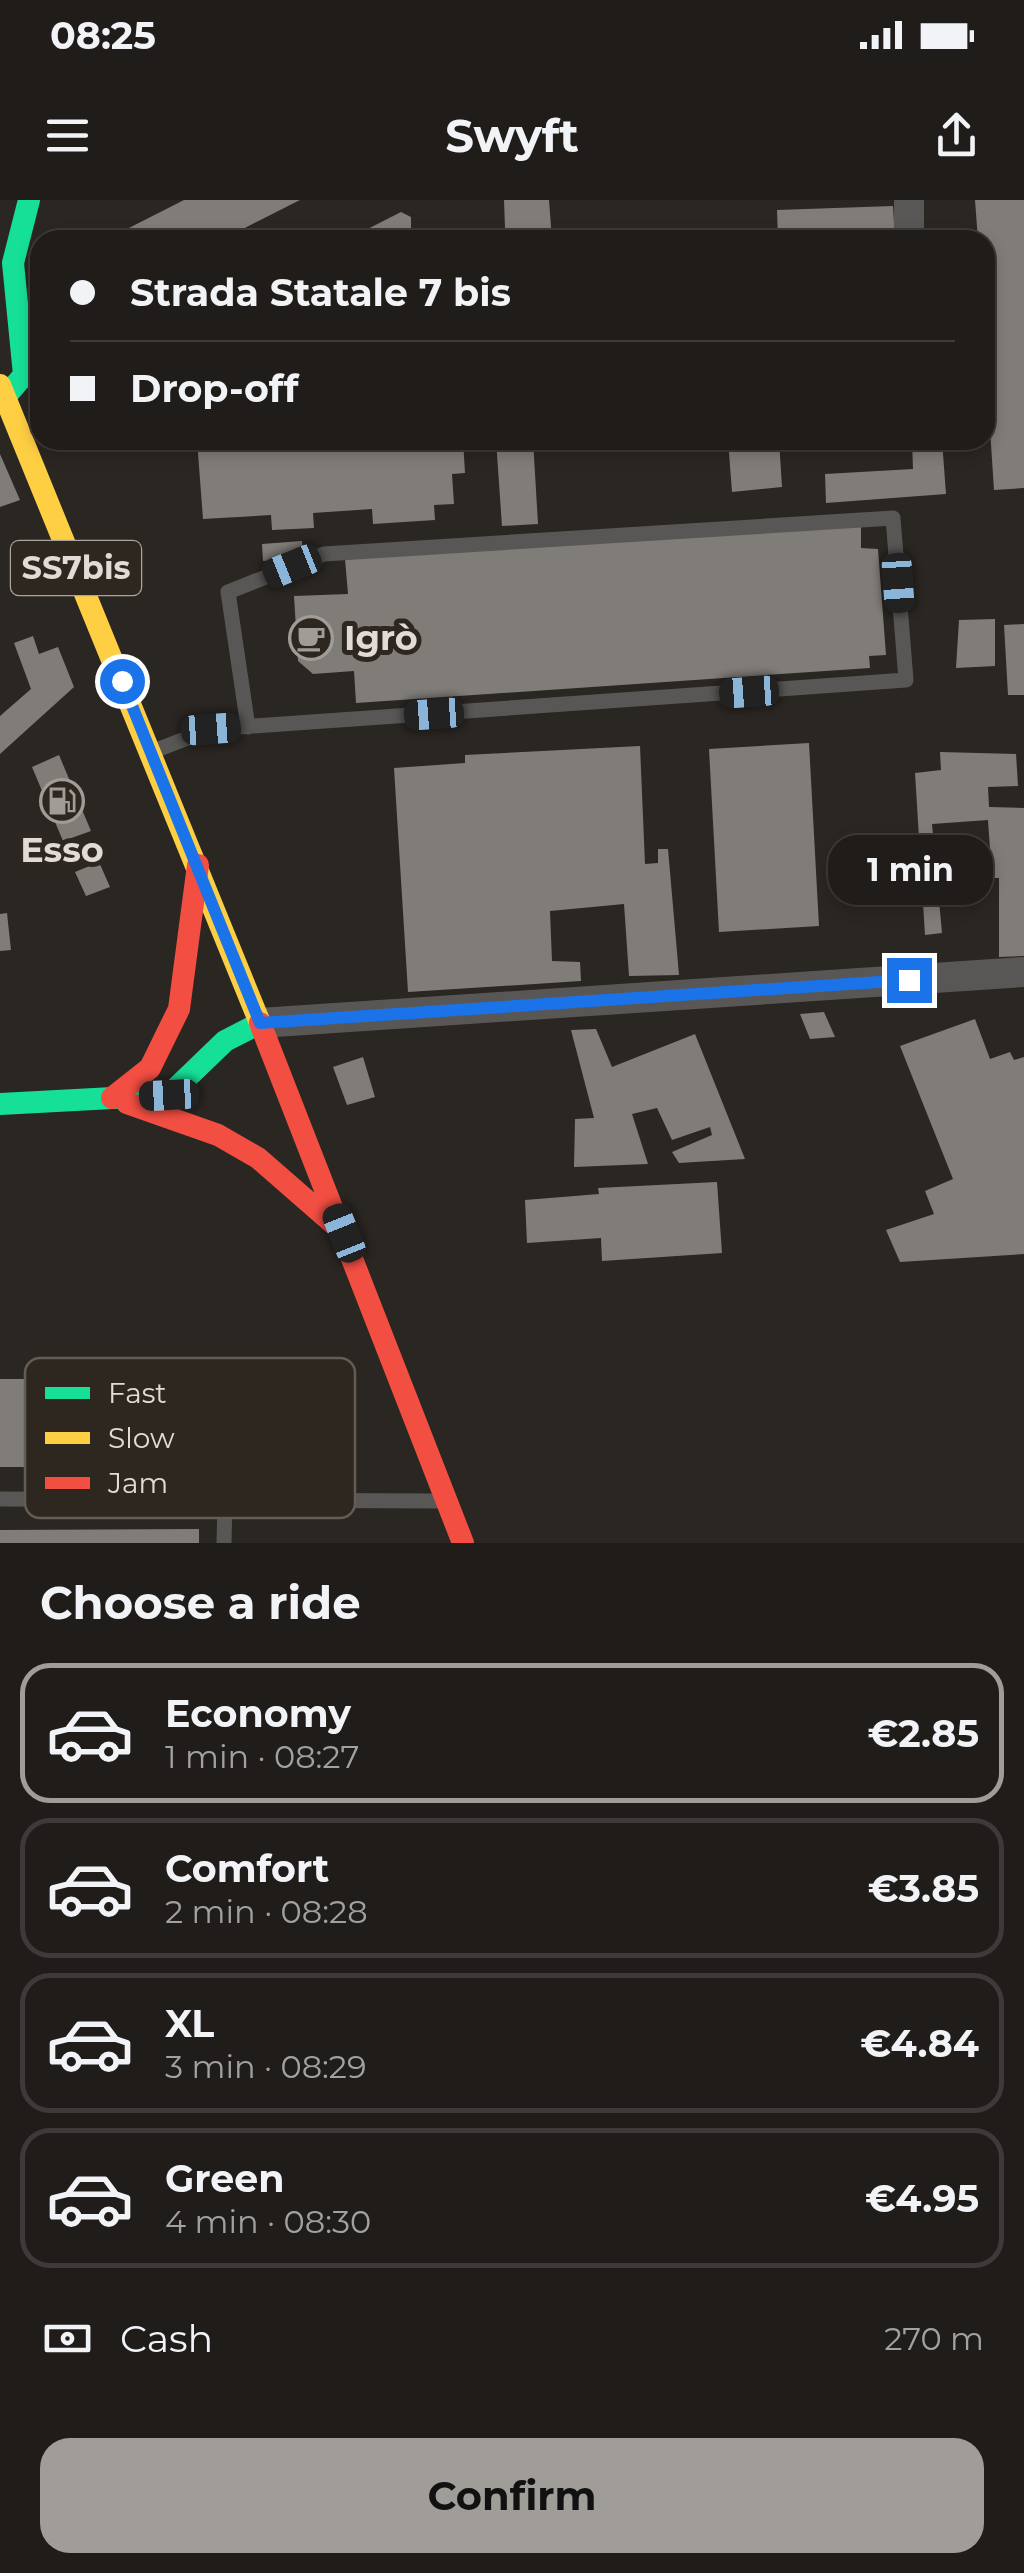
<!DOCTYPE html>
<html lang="en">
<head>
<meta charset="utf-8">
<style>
	body { margin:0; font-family:Montserrat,sans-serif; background:#2d2927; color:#f1f3f6; height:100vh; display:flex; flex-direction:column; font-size:38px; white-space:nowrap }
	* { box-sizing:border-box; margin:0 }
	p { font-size:32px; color:#a2a1a2 }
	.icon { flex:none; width:55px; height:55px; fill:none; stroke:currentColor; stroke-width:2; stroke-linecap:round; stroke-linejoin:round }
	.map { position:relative; height:1343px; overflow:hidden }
	.side { display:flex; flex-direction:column; background:#201c1a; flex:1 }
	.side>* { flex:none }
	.top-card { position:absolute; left:30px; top:30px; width:965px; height:220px; border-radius:30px; box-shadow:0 5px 15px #0003,0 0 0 2px #3d3a39; display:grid; align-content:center; height:220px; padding:0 40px; background:#201c1a }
	.end { position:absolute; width:45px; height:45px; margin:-22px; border:12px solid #1a73e8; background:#fff; box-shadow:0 0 0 5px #fff }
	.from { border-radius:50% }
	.bubble { position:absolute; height:70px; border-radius:30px; background:#201c1a; box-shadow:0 5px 15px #0003,0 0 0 2px #3d3a39; font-size:32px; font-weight:700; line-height:70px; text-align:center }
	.car { position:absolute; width:30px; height:60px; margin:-30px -15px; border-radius:12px; box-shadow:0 0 8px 2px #0007; background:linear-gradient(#222 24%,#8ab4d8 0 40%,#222 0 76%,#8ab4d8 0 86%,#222 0) }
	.top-card b { display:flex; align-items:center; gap:35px; height:95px; font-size:38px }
	.top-card b+b { border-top:2px solid #3d3a39 }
	.top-card i { width:25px; height:25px; background:#f1f3f6 }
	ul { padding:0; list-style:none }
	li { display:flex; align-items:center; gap:30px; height:140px; margin:0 20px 15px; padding:0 20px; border:5px solid #3d3a39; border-radius:30px }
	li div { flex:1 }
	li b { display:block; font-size:38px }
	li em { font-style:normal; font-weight:700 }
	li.on { border-color:#a09c97 }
	li>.icon { width:90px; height:90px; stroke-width:1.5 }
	h2 { padding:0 40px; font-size:45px; line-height:120px }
	.pay { display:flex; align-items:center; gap:25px; height:110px; padding:0 40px; font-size:38px }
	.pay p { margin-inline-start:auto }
	.primary-button { display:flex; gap:20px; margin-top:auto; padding:20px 40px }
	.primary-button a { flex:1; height:115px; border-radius:30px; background:#a09c97; color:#111; font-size:40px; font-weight:700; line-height:115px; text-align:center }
	.status { display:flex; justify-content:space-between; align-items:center; height:70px; padding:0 50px; background:#201c1a; direction:ltr }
	.status svg { height:28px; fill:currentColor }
	header { display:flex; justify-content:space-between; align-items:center; height:130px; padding:0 40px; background:#201c1a; font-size:45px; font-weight:700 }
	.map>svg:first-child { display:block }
	.building { fill:#807d79 }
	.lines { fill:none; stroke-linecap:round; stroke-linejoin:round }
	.lane { stroke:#595755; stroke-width:15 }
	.street { stroke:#595755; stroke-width:30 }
	.fast { stroke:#16e098; stroke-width:22 }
	.slow { stroke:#ffcf43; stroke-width:22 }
	.jam { stroke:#f24e42; stroke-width:22 }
	.route { stroke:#1a73e8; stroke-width:12 }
	.labels { text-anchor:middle; stroke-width:10; stroke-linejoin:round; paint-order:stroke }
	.shield { fill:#2d271f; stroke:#aaa59f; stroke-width:2.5 }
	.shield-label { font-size:32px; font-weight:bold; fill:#e0dbd6 }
	.poi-label { font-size:35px; font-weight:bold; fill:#e0dbd6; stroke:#2d271f; text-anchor:start }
	.key { fill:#2d271f; stroke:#635d56; stroke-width:2.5 }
	.key-label { font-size:28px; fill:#e0dbd6 }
</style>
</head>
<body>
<div class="status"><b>08:25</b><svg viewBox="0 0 49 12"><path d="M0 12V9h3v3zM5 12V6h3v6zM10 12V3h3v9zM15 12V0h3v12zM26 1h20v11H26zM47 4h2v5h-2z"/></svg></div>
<header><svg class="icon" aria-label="menu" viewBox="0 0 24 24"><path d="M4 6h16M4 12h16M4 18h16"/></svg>Swyft<svg class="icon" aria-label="share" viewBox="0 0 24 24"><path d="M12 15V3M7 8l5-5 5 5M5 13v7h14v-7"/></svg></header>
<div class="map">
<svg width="1024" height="1343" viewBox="0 0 1024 1343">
	<rect width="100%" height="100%" fill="#2a2622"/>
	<path class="building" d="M184 0H300L221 40H128L123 31Z
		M504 0H549L552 40H473L472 31 505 28Z
		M975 0H1024V288L994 290 985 153V40H978Z
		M893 6 895 40H778L777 10Z
		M401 12 411 17V40H346Z
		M197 240H463L465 273 452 274 454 304 434 305 435 320 373 324 372 309 313 313 314 328 272 330 271 315 203 319Z
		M496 240H533L538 324 502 326Z
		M728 240H779L782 287 732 292Z
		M912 240H942L946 294 826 303 825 274 913 269Z
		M0 254 20 300 0 307Z
		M861 325V348L878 349 886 455 869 456 870 468 356 503 354 471 313 474 298 461 294 396 348 394 345 359Z
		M302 341 303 358 263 361 262 344Z
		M995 419V466L956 468 959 420Z
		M1024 424V495H1008L1004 425Z
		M33 436 39 454 58 447 74 487 0 554V516L31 489 14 443Z
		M809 543 819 726 719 732 709 549Z
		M640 546 645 664 658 663V649H668L679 775 629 776 624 704 550 711 552 761 580 762 581 781 408 792 394 568 465 563V555Z
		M940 552 1016 554 1018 586 988 587 989 607 1024 608V756L999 757V678H992L988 620 932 624 942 733 925 735 915 573 941 570Z
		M59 555 91 631 63 641 32 567Z
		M99 662 110 687 86 696 75 672Z
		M7 713 11 750 0 751V714Z
		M824 812 835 837 810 839 800 814Z
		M975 819 990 859 1010 852 1014 860 1024 857V1054L900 1062 886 1030 934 1014 925 991 953 979 900 846Z
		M596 829 612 867 695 834 745 959 679 963 672 952 712 935 710 927 672 940 657 908 632 914 648 964 574 967 575 919 594 918 571 830Z
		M363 857 375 897 347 905 333 867Z
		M717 982 722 1053 602 1061 601 1038 527 1043 525 1000 599 994 598 988Z
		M0 1179H50L51 1194H70L71 1208 59 1213V1225H33L32 1267H0Z
		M199 1329V1343H0V1330Z"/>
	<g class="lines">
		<path class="lane" d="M159 549 211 529 906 480 893 318 324 354 228 392 248 527
			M0 1299 441 1301
			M224 1343 225 1300"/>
		<path class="street" d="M909 40V0
			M260 823 1024 772"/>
		<path class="fast" d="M5 197 24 175 13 63 29 0
			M0 904 169 895 225 841 260 823"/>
		<path class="slow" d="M0 185 260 823"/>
		<path class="jam" d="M260 823 463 1343
			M112 898 150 868 179 809 198 665
			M127 903 218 935 258 958 344 1033"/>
	</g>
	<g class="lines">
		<path class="route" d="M122 481 260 823 909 780"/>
	</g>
	<defs>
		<g id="cafe-ring" transform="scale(2.25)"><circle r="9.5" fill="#2d271f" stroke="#a09c97" stroke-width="1.5"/><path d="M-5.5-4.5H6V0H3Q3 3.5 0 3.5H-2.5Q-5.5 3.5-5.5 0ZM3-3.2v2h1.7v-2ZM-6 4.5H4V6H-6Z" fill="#a09c97"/></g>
		<g id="fuel-ring" transform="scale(2.25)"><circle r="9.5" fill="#2d271f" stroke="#a09c97" stroke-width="1.5"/><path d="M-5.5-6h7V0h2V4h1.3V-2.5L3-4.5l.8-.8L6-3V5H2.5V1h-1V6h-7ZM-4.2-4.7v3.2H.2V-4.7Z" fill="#a09c97"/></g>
	</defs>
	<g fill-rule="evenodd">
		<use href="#cafe-ring" x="311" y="438"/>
		<use href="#fuel-ring" x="62" y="601"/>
	</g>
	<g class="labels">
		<rect class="shield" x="11" y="341" width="130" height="54" rx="8"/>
		<g class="shield-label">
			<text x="76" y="379">SS7bis</text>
		</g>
		<g class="poi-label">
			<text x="344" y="450">Igrò</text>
			<text x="62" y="662" text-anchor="middle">Esso</text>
		</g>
	</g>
	<rect x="25" y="1158" width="330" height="160" rx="15" class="key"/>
	<rect x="45" y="1187" width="45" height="12" fill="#16e098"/>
	<rect x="45" y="1232" width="45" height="12" fill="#ffcf43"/>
	<rect x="45" y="1277" width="45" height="12" fill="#f24e42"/>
	<g class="key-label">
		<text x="108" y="1203">Fast</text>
		<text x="108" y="1248">Slow</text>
		<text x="108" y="1293">Jam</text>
	</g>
</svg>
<i class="end from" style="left:122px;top:481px"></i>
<i class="end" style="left:909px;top:780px"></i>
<div class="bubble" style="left:828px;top:635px;width:165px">1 min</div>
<i class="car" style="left:292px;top:366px;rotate:248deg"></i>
<i class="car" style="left:898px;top:383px;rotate:176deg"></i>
<i class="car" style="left:749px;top:492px;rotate:266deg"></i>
<i class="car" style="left:434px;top:514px;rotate:266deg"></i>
<i class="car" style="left:211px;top:529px;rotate:86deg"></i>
<i class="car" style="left:169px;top:895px;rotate:267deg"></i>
<i class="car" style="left:344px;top:1033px;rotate:338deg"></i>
<div class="top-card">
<b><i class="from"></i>Strada Statale 7 bis</b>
<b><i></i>Drop-off</b>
</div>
</div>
<section class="side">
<h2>Choose a ride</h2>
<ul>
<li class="on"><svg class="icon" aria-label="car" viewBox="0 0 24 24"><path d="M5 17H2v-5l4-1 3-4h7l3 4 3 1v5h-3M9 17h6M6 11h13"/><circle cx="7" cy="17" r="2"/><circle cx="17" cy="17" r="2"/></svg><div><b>Economy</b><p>1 min · 08:27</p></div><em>€2.85</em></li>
<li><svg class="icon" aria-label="car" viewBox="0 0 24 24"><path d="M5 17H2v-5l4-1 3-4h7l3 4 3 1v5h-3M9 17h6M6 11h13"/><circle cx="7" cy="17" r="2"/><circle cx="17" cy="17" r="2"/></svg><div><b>Comfort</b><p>2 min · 08:28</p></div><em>€3.85</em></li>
<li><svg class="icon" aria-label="car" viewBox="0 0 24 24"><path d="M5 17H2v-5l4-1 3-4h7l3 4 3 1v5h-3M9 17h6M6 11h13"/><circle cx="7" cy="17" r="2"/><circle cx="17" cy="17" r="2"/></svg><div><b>XL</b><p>3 min · 08:29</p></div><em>€4.84</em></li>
<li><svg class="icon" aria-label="car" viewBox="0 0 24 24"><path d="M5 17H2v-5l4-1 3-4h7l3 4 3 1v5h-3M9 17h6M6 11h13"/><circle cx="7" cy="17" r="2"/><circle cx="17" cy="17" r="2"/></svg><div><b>Green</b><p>4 min · 08:30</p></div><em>€4.95</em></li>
</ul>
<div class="pay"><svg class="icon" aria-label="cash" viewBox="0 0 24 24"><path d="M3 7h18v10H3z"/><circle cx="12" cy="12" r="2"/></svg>Cash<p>270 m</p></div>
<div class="primary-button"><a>Confirm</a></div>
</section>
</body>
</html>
